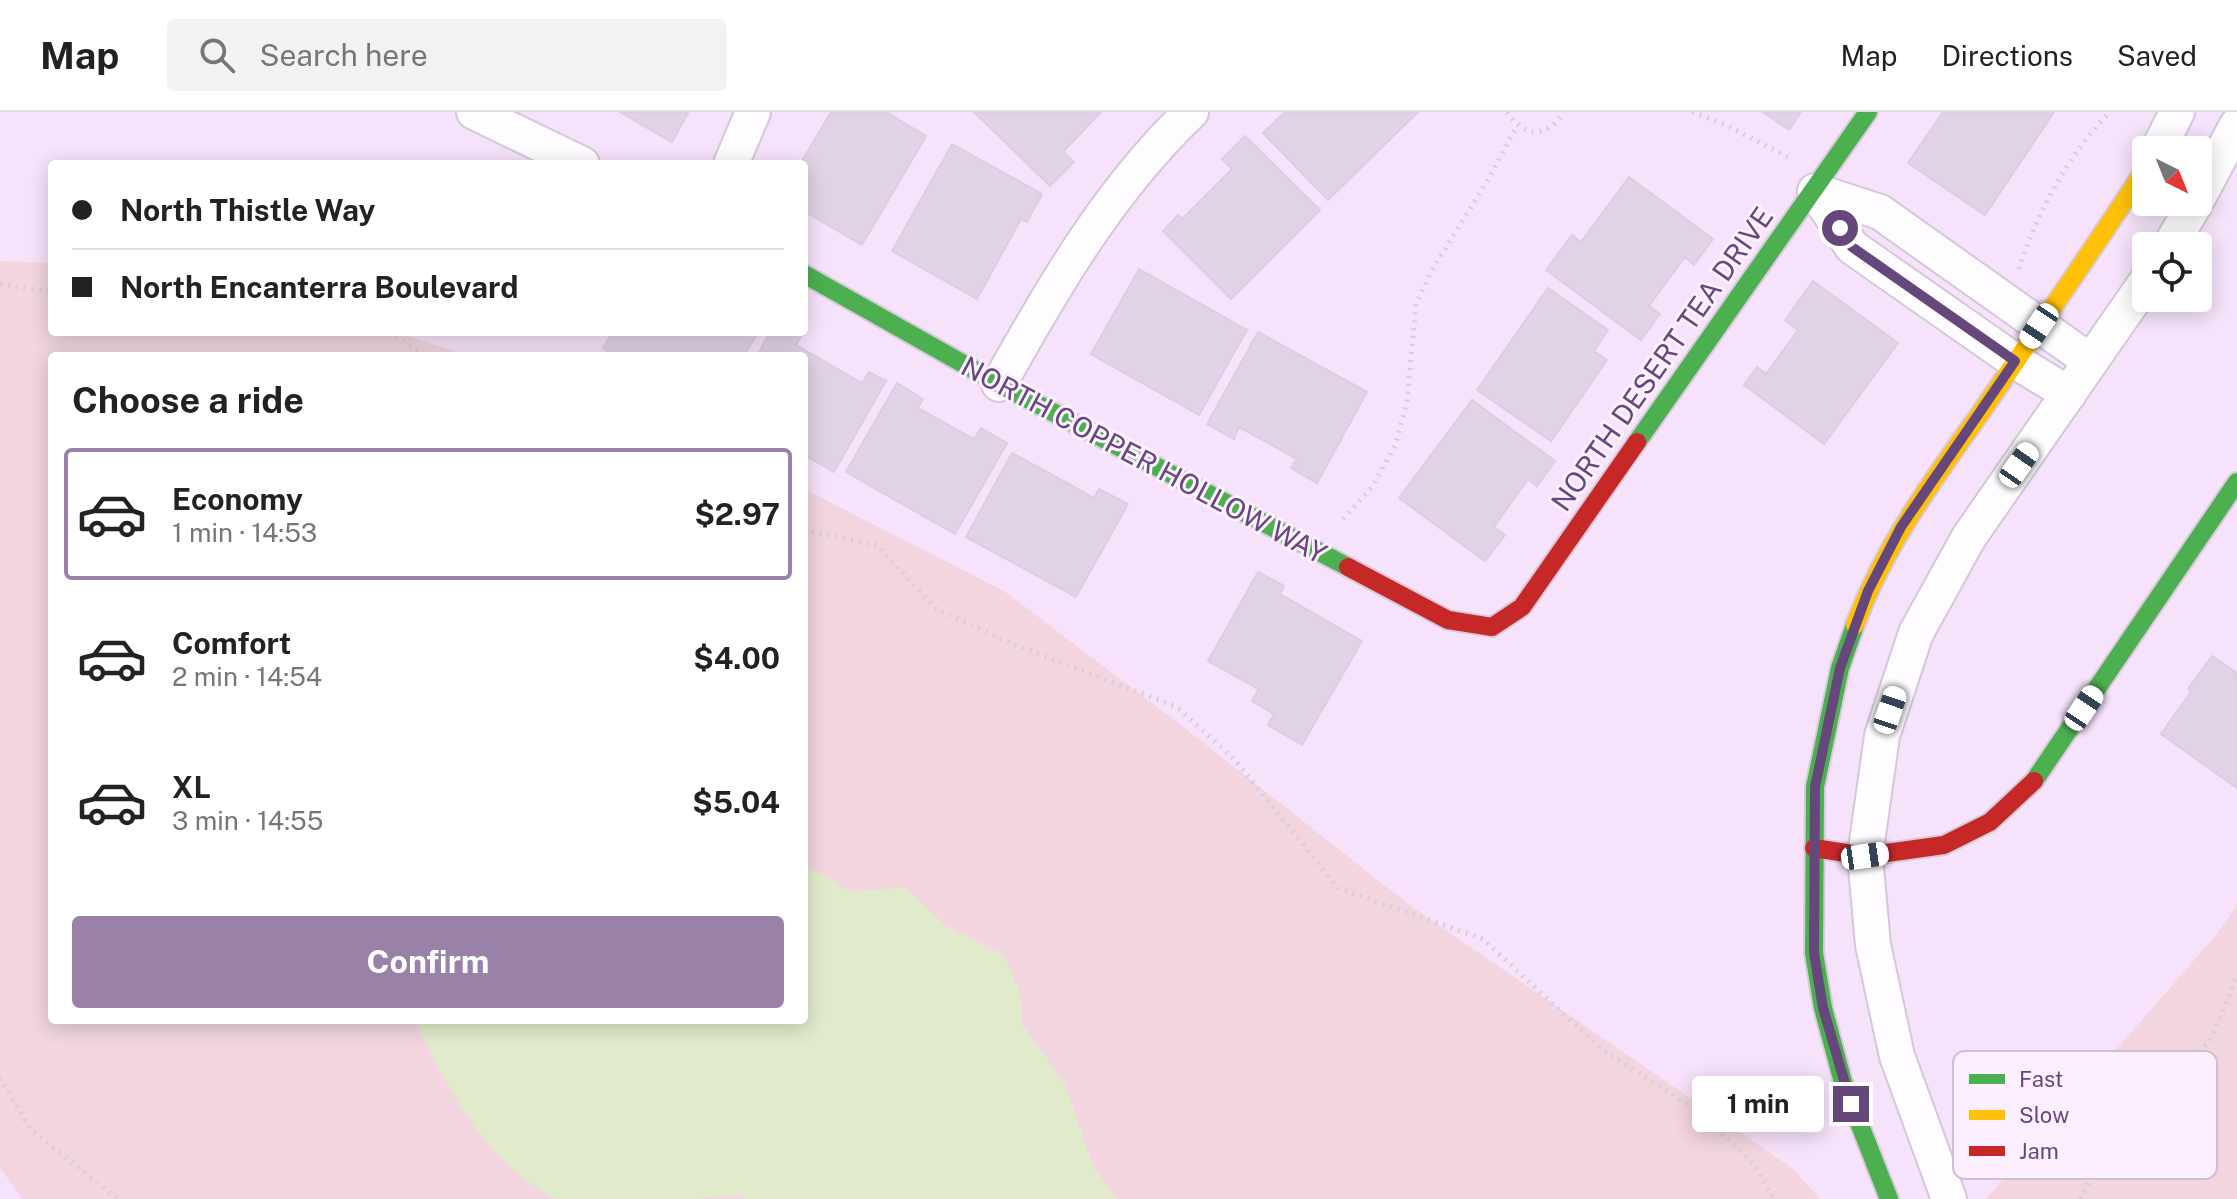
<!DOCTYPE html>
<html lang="en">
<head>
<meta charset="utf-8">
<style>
	body { margin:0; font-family:"Public Sans",sans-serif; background:#f2f2f2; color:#222; height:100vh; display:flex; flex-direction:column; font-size:30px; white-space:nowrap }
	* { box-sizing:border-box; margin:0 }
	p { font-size:26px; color:#767676 }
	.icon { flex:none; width:44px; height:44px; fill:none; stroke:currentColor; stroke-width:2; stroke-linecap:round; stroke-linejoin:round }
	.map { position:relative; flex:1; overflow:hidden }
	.side { position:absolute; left:48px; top:240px; width:760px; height:672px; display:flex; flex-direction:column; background:#fff; border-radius:8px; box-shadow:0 4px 20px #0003 }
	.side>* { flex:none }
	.top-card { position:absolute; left:48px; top:48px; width:760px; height:176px; border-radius:8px; box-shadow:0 4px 20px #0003; display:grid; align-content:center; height:176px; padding:0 24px; background:#fff }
	.needle { width:52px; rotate:137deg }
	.tools { position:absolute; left:2132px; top:24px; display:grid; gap:16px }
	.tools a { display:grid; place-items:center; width:80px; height:80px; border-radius:8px; background:#fff; box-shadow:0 4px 20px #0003; font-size:40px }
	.end { position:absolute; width:36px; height:36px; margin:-18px; border:10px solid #66477b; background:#fff; box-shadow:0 0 0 4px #fff }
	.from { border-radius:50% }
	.bubble { position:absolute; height:56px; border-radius:8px; background:#fff; box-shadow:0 4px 20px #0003; font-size:26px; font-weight:700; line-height:56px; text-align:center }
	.car { position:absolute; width:24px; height:48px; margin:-24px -12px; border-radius:10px; box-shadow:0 0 6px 2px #0007; background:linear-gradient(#fff 24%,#345 0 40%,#fff 0 76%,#345 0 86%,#fff 0) }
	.top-card b { display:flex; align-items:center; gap:28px; height:76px; font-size:30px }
	.top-card b+b { border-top:2px solid #e0e0e0 }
	.top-card i { width:20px; height:20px; background:#222 }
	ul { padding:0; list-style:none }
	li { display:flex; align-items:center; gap:24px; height:132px; margin:0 16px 12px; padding:0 8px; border:4px solid transparent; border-radius:8px }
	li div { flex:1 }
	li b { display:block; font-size:30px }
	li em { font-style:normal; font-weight:700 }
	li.active { border-color:#9981a7 }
	li>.icon { width:72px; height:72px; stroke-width:1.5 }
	h2 { padding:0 24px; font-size:36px; line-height:96px }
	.button { display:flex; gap:16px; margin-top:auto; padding:16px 24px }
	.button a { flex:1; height:92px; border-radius:8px; background:#9981a7; color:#fff; font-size:32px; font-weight:700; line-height:92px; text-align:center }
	header { display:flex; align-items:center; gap:48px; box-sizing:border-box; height:112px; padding:0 40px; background:#fff; border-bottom:2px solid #e0e0e0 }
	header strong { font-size:38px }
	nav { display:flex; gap:44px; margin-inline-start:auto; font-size:28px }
	.search { width:560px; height:72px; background:#f2f2f2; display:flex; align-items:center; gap:20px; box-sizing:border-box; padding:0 28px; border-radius:8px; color:#767676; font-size:30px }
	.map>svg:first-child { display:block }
	.residential { fill:#f6e2fa; fill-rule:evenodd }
	.green { fill:#f2d5df }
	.water { fill:#e1ebcb }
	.building { fill:#e0d3e5; stroke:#dccde2; stroke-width:2 }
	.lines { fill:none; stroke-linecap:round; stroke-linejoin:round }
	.street-casing { stroke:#d3c8d8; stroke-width:38 }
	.fast-casing { stroke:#d6cadb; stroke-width:22 }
	.slow-casing { stroke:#d6cadb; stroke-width:22 }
	.jam-casing { stroke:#d6cadb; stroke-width:22 }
	.path { stroke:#d6cddc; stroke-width:5; stroke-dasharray:2 6; stroke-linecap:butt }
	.street { stroke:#fefcfe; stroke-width:34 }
	.fast { stroke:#4caf50; stroke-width:18 }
	.slow { stroke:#ffc107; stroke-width:18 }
	.jam { stroke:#c62828; stroke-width:18 }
	.route { stroke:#66477b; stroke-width:10 }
	.labels { text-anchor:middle; stroke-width:6; stroke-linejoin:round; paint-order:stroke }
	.street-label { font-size:28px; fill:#66477b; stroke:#fcefff }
	.key { fill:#fcefff; stroke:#cfbdd7; stroke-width:2 }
	.key-label { font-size:22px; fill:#66477b }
</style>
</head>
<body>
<header>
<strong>Map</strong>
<div class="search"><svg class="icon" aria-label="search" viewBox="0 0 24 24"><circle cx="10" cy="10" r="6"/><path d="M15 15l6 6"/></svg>Search here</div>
<nav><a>Map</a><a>Directions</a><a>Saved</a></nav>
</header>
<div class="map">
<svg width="2237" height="1087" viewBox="0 0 2237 1087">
	<rect width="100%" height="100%" fill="#f7ecf8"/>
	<path class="residential" d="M0 0H2237V1087H0ZM2146 38H2198V90H2146ZM52 52H804V220H52ZM2146 134H2198V186H2146ZM52 244H804V908H52Z"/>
	<path class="green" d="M0 149 52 151V220H395L469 244H52V908H804V377L1004 479 1177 610 1412 795 1792 1056 1820 1087H23L0 1056Z
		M2237 793V1087H1986L2217 822Z"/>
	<path class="water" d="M804 752 851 780 905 775 945 813 1004 843 1020 881 1023 913 1066 974 1093 1054 1117 1087H745L738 1084 692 1087H556C487 1053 446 976 416 908H804Z"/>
	<path class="building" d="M620 0H686L688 1 672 30Z
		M831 0H886L926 24 862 133 804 99V52H800Z
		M974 0H1101L1063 40 1074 50 1050 74Z
		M1285 0H1418L1328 88 1263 21Z
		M1763 0H1801L1789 18Z
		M1943 0H2054L1985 103 1908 51Z
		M1245 24 1320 98 1231 187 1163 119 1178 103 1182 107 1232 57 1222 47Z
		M952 32 1042 82 1027 110 1021 107 977 187 892 139Z
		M1629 65 1713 127 1694 153 1685 145 1649 194 1660 202 1641 228 1546 158 1572 123 1581 130Z
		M1139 157 1247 218 1199 303 1091 242Z
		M1813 169 1898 231 1824 332 1744 273 1757 255 1766 262 1798 218 1785 208Z
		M1548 176 1608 218 1594 239 1607 248 1551 329 1477 278Z
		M613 220H758L744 244H616L603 236Z
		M770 220H796L802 223 796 233 862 271 869 260 886 269 834 360 804 343V244H757Z
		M1258 220 1367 280 1317 371 1291 356 1297 347 1239 315 1234 327 1207 312Z
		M897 271 923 287 918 296 974 327 981 316 1007 331 955 422 846 360Z
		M1472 288 1555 349 1537 374 1528 367 1494 415 1505 423 1485 449 1399 386Z
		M1012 341 1094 386 1099 377 1128 392 1076 485 966 425Z
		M1258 460 1284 474 1280 482 1362 529 1302 633 1268 613 1274 602 1252 589 1259 577 1208 549Z
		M2212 544 2237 561V676L2161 622 2191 580 2188 577Z"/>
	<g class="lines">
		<g class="street-casing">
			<path id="street" d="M474 0 582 52
				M2158 38 2177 0
				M731 52 753 0
				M1815 79 1852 135 2015 249 2069 282
				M1815 79 1880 100 2090 249
				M2198 86 2237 13
				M2170 134 2196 90
				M999 272C1053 175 1110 77 1191 0
				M1949 1087 1897 944 1873 833 1865 744 1882 624 1916 521 1969 425 2146 170"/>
		</g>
		<g class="fast-casing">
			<path id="fast" d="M804 162 999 272 1348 455
				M1637 330 1868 0
				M1855 513 1840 556 1815 675 1814 841 1823 896 1843 970 1889 1087
				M2034 669 2237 370"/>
		</g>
		<g class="slow-casing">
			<path id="slow" d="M1855 513C1885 433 1933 368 1982 299 2037 218 2093 138 2146 56"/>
		</g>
		<g class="jam-casing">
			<path id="jam" d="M1348 455 1448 508 1492 515 1522 495 1637 330
				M1814 736 1865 744 1944 733 1990 710 2034 669"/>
		</g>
		<path class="path" d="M1507 0C1525 26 1546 27 1564 0
			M1692 0 1724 12 1788 45
			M2019 157C2035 104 2071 38 2110 0
			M0 172 52 180
			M389 220 427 244
			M1343 407 1372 375 1395 334 1407 290 1416 192 1432 158 1489 66 1517 14
			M804 418 877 433 936 497 1013 532 1177 595 1235 648 1338 776 1483 827 1600 936 1704 1003 1756 1055 1773 1087
			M0 966 31 1018 118 1087
			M2080 1087 2124 1006 2210 929 2237 865"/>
		<use href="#street" class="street"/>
		<use href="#fast" class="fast"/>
		<use href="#slow" class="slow"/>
		<use href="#jam" class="jam"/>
	</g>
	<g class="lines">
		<path class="route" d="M1840 116 1852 135 2015 249 1901 415 1868 479 1840 556 1815 675 1814 841 1823 896 1851 992"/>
	</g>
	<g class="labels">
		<g class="street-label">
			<text transform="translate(1662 247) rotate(-55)" y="10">NORTH DESERT TEA DRIVE</text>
			<text transform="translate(1144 348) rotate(28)" y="10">NORTH COPPER HOLLOW WAY</text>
		</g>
	</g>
	<rect x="1953" y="939" width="264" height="128" rx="12" class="key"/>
	<rect x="1969" y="962" width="36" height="10" fill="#4caf50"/>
	<rect x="1969" y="998" width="36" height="10" fill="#ffc107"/>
	<rect x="1969" y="1034" width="36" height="10" fill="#c62828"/>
	<g class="key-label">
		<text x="2019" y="975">Fast</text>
		<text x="2019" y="1011">Slow</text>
		<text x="2019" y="1047">Jam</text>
	</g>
</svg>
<div class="tools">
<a><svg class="needle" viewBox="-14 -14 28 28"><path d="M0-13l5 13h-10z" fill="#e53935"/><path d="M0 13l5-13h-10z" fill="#767676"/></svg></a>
<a><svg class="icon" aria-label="locate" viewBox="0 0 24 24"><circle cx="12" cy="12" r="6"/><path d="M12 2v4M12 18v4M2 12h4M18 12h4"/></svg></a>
</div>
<i class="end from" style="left:1840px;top:116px"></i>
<i class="end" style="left:1851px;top:992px"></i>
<div class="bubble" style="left:1692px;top:964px;width:132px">1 min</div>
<i class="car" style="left:2039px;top:214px;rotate:214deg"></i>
<i class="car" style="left:2019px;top:353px;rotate:35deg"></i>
<i class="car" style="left:2084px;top:596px;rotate:34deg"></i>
<i class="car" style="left:1890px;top:598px;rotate:19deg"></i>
<i class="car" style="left:1865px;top:744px;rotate:82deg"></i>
<div class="top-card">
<b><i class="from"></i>North Thistle Way</b>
<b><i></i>North Encanterra Boulevard</b>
</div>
<section class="side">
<h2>Choose a ride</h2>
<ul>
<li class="active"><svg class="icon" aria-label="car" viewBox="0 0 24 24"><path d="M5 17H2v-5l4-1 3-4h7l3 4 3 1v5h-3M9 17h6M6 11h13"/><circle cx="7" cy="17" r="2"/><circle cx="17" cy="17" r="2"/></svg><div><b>Economy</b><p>1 min · 14:53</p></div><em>$2.97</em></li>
<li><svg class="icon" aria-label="car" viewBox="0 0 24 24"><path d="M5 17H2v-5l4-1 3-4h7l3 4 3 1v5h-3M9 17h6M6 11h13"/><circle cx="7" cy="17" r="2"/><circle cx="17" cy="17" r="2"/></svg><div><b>Comfort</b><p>2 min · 14:54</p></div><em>$4.00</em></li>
<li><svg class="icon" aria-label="car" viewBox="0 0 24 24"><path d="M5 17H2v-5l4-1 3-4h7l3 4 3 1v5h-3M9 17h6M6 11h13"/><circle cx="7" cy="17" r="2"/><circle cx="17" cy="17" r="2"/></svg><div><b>XL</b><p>3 min · 14:55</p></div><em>$5.04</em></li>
</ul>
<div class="button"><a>Confirm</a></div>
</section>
</div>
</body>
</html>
